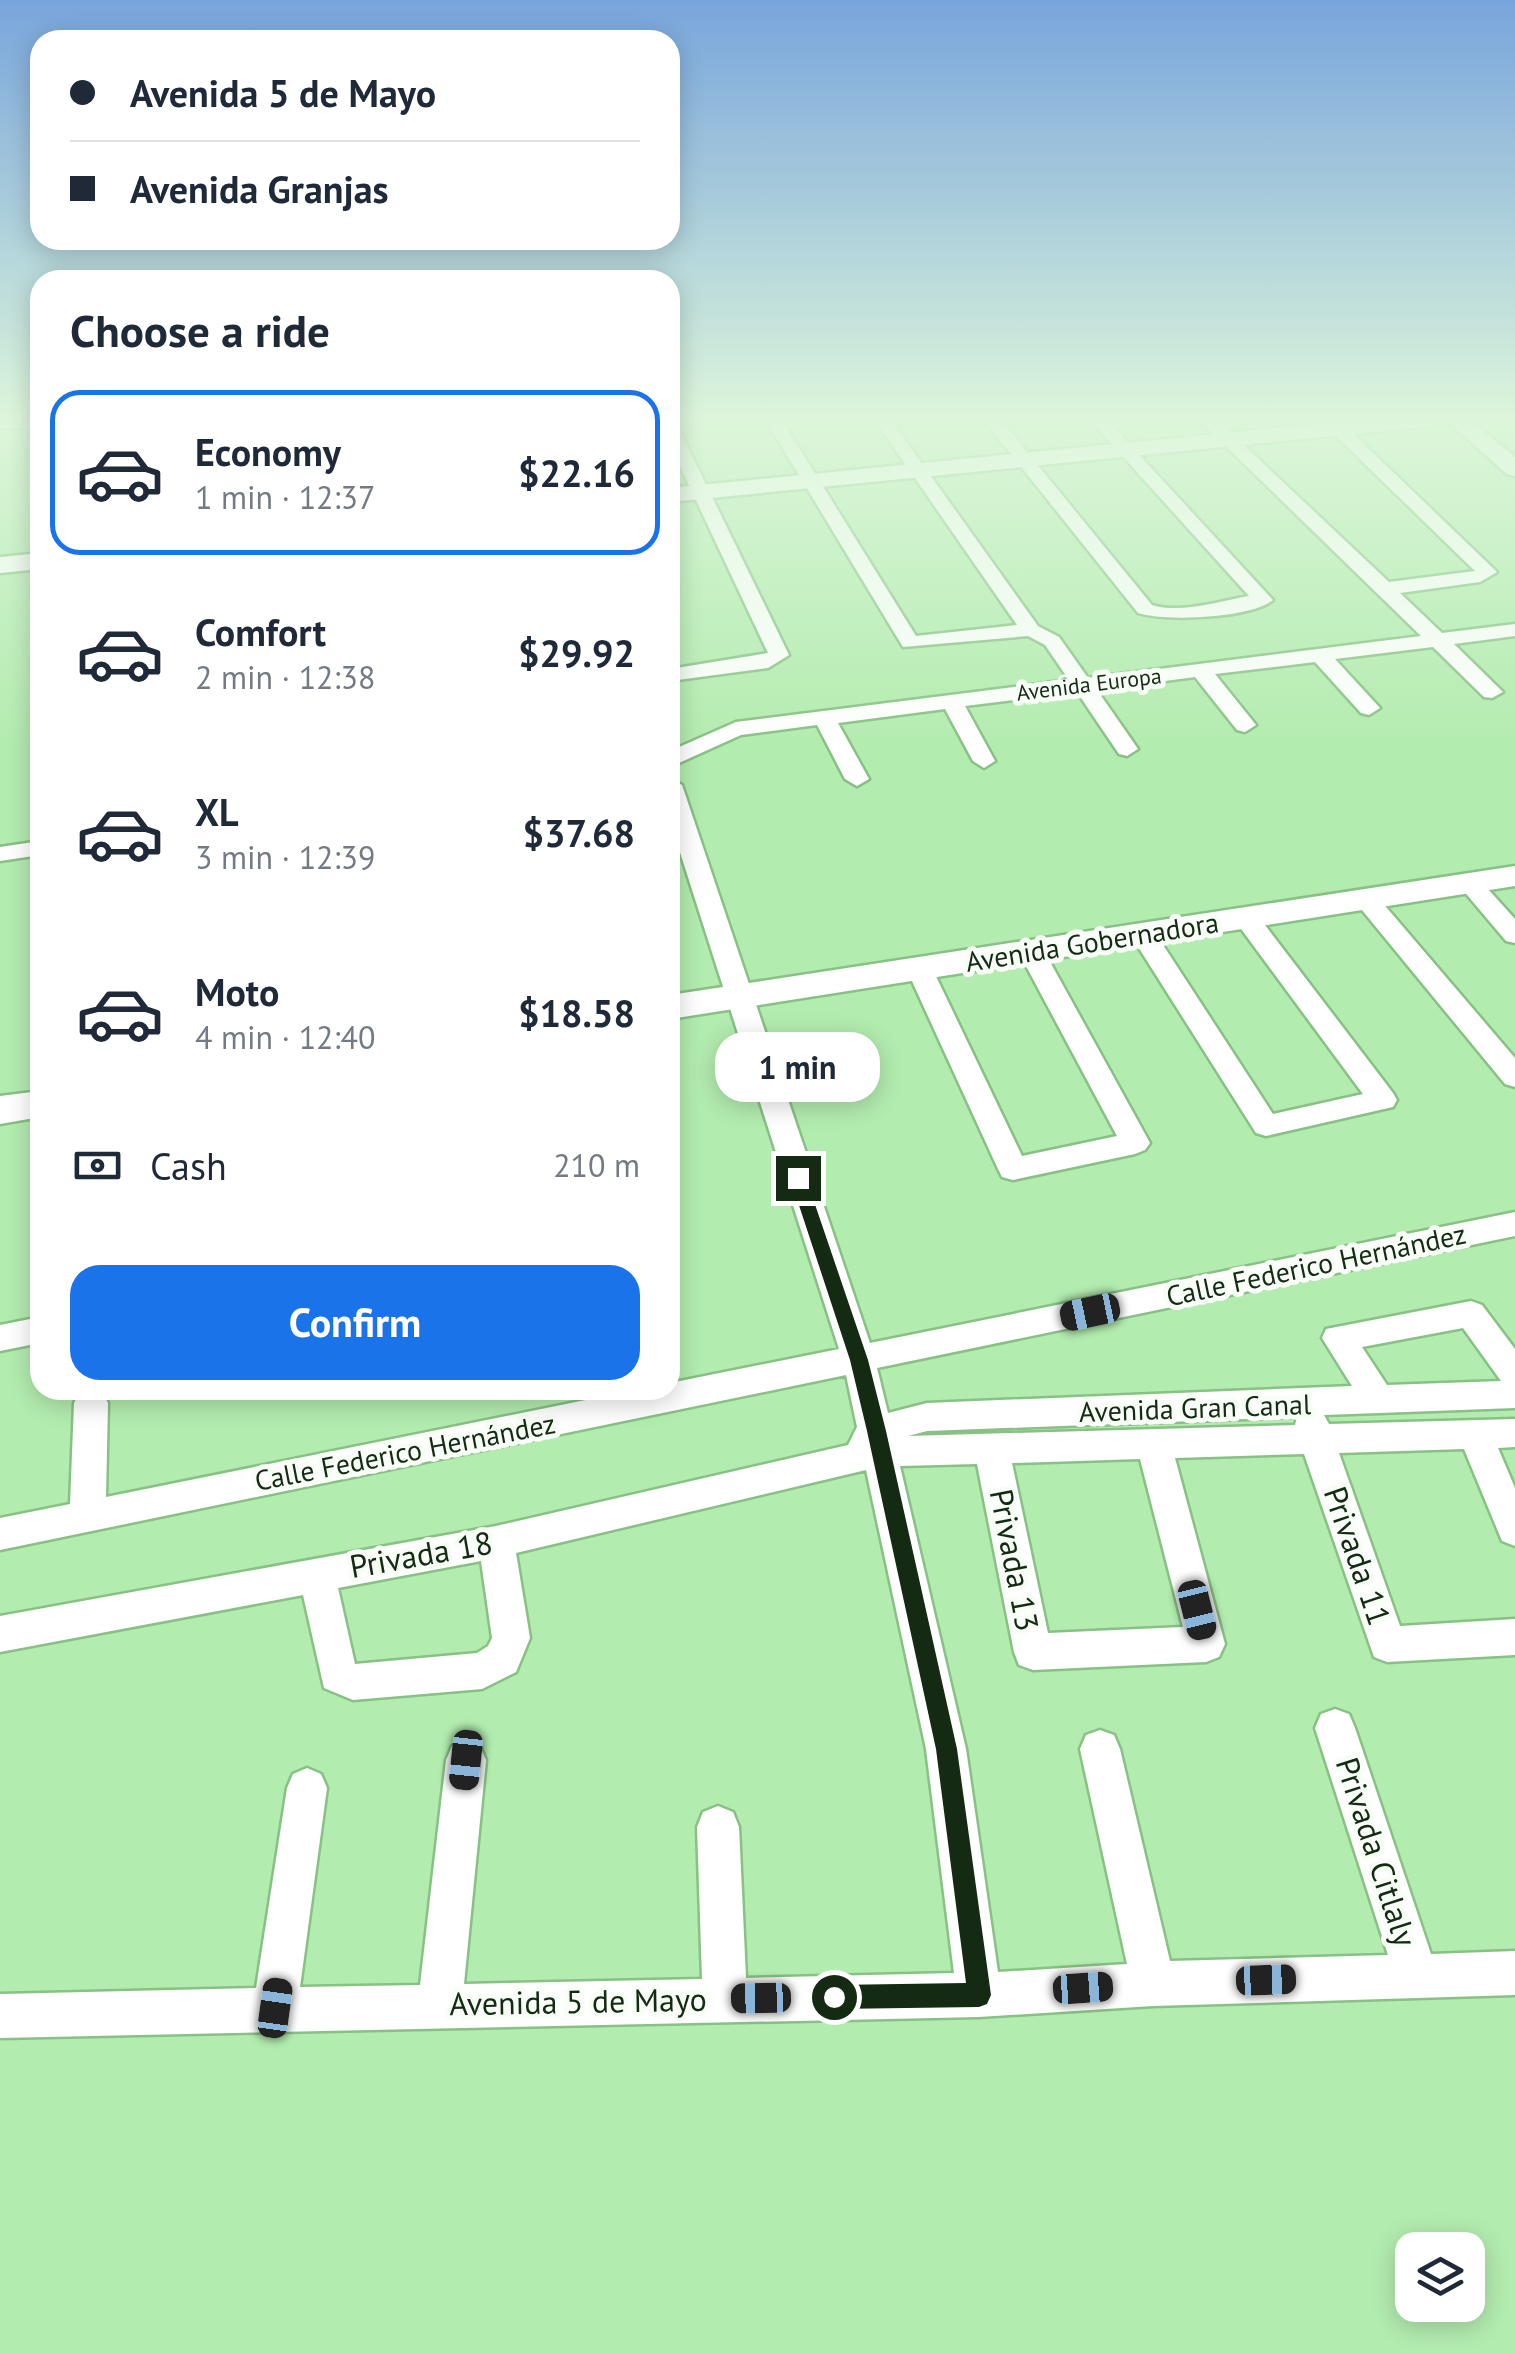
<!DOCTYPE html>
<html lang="en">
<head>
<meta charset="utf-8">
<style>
	body { margin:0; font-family:"PT Sans",sans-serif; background:#f6f6f7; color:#1f2937; height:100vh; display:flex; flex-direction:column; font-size:38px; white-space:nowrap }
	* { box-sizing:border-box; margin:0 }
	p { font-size:32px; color:#747a83 }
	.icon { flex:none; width:55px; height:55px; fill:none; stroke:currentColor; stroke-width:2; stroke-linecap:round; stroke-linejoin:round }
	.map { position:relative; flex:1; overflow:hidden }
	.details { position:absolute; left:30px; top:270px; width:650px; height:1130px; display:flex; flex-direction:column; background:#fff; border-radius:30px; box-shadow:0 5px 25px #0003 }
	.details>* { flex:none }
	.guide { position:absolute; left:30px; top:30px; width:650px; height:220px; border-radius:30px; box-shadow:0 5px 25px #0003; display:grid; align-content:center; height:220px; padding:0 40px; background:#fff }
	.buttons { position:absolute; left:1395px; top:2232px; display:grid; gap:20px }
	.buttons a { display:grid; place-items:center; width:90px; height:90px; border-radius:20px; background:#fff; box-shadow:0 5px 25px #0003; font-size:50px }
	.end { position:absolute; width:45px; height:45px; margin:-22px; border:12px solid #142a13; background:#fff; box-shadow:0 0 0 5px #fff }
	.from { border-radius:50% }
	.bubble { position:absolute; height:70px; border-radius:30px; background:#fff; box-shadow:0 5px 25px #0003; font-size:32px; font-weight:700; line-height:70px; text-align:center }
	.car { position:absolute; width:30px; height:60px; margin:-30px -15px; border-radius:12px; box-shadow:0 0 8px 2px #0007; background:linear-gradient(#222 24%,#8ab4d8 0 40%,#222 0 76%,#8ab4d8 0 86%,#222 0) }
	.guide b { display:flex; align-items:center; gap:35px; height:95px; font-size:38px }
	.guide b+b { border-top:2px solid #e0e1e3 }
	.guide i { width:25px; height:25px; background:#1f2937 }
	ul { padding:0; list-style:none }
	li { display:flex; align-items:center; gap:30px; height:165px; margin:0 20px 15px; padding:0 20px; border:5px solid transparent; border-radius:30px }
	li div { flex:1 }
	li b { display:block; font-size:38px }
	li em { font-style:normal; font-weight:700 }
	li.on { border-color:#1a73e8 }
	li>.icon { width:90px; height:90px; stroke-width:1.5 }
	h2 { padding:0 40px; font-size:45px; line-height:120px }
	.pay { display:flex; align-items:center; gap:25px; height:110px; padding:0 40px; font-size:38px }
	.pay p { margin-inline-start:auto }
	.primary-button { display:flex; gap:20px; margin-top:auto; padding:20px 40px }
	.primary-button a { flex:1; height:115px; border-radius:30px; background:#1a73e8; color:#fff; font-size:40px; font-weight:700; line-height:115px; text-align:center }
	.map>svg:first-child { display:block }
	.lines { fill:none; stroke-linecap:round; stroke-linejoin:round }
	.street-casing { stroke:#88c085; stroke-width:5 }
	.secondary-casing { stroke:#88c085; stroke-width:5 }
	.street { fill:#fff; fill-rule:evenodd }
	.secondary { fill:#fff; fill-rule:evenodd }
	.route { fill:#142a13 }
	.labels { text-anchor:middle; stroke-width:10; stroke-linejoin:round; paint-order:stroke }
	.far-street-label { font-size:22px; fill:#142a13; stroke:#f8fef7 }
	.street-label { font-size:28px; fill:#142a13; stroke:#f8fef7 }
	.near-street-label { font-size:32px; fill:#142a13; stroke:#f8fef7 }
</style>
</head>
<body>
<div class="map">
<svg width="1515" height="2353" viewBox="0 0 1515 2353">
	<rect width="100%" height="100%" fill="#b3ecaf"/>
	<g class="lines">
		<g class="street-casing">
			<path id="street" d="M765 419H781L916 636 1017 625 874 419H890L1038 626 1059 637 1088 678 1421 636 1198 419H1216L1389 582 1475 571 1329 429 1344 425 1497 572 1480 582 1400 593 1442 633 1515 624V636L1454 644 1503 692 1492 698 1484 697 1433 647 1335 659 1380 708 1369 715 1361 713 1315 662 1215 674 1256 725 1245 732 1237 730 1195 677 1097 690 1138 749 1127 756 1119 754 1077 692 965 706 995 761 984 768 973 761 945 709 838 723 869 779 857 786 845 779 817 725 741 735 670 767V751L736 722 1069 680 1045 645 1028 636 903 647Z
				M983 419H1000L1152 605C1181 614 1220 601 1249 596L1089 419H1106L1273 600C1252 618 1165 622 1138 613Z
				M670 422 678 427 789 655 768 668 670 681V669L768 653 670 445Z
				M670 778 682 785 870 1343 1515 1212V1236L877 1368 888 1413 927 1403 1352 1386 1322 1338 1326 1329 1471 1301 1482 1305 1515 1349V1408L1324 1415 1329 1424 1515 1419V1447L1498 1448 1515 1488V1546L1502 1541 1464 1449 1339 1453 1400 1626 1515 1619V1655L1387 1662 1374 1657 1304 1454 1175 1458 1225 1644 1219 1657 1206 1662 1033 1670 1019 1665 1014 1652 977 1464 900 1466 966 1749 998 1972 1127 1964 1080 1749 1086 1735 1100 1730 1114 1735 1120 1749 1170 1961 1388 1955 1315 1728 1321 1714 1335 1709 1349 1714 1355 1728 1431 1954 1515 1951V1995L1153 2006 979 2017 0 2038V1994L256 1988 287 1788 293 1774 307 1768 321 1774 327 1788 300 1987 420 1985 446 1760 452 1746 466 1740 480 1746 486 1760 464 1984 702 1979 697 1827 703 1812 718 1806 733 1812 739 1827 746 1978 954 1973 926 1749 866 1470 516 1553 530 1638 516 1672 482 1689 353 1700 324 1688 303 1595 0 1652V1616L496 1526 848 1445 857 1427 846 1375 0 1550V1518L70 1504 74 1403 79 1393 88 1390 103 1393 108 1403 106 1497 635 1390H670V1383L839 1349 670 821ZM1463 1328 1501 1381 1387 1385 1362 1347ZM1297 1417 1295 1425 908 1436 927 1431ZM1140 1459 1183 1627 1048 1633 1012 1463ZM481 1561 492 1638 488 1646 477 1653 355 1664 338 1588Z
				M40 841V855L0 861V847Z
				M1469 875 1478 878 1515 919V943L1506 941 1457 883Z
				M1366 891 1375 894 1515 1058V1087L1505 1084 1357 904 1353 899Z
				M1246 910 1255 912 1393 1093 1397 1100 1393 1107 1266 1136 1256 1133 1130 934 1134 928H1152L1273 1114 1363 1094 1233 918Z
				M1031 943 1044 951 1150 1143 1145 1150 1135 1154 1013 1180 1002 1177 998 1169 906 968 919 960 932 968 1022 1156 1117 1136 1018 951Z
				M40 1317V1343L0 1351V1325Z"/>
		</g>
		<g class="secondary-casing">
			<path id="secondary" d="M0 419H40V426L0 429Z
				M1367 419H1469L1515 457V476L1507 474 1445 419 1434 426 670 502V488Z
				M40 553V569L0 573V557Z
				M1515 866V886L670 1019V995Z
				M40 1091V1117L0 1124V1096Z"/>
		</g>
		<use href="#street" class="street"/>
		<use href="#secondary" class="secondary"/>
	</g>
	<linearGradient id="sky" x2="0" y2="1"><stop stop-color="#78a5dc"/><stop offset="0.56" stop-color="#ddf6db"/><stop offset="1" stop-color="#ddf6db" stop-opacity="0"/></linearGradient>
	<rect width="1515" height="748" fill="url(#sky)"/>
	<path class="route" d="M798 1172 806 1178 868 1360 886 1431 957 1749 991 1995 987 2004 979 2007 834 2009 825 2006 822 1997 825 1989 834 1985 966 1983 936 1749 867 1431 850 1360 790 1178Z"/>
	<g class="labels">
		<g class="far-street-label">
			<text transform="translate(1089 684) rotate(-7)" y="8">Avenida Europa</text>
		</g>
		<g class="street-label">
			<text transform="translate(1092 942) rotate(-9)" y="10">Avenida Gobernadora</text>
			<text transform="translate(1316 1265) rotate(-12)" y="10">Calle Federico Hernández</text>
			<text transform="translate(1195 1408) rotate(-2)" y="10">Avenida Gran Canal</text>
			<text transform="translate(405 1452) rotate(-11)" y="10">Calle Federico Hernández</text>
		</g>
		<g class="near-street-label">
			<text transform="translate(421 1555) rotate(-10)" y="11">Privada 18</text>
			<text transform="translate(1357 1556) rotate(71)" y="11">Privada 11</text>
			<text transform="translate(1014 1560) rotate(79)" y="11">Privada 13</text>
			<text transform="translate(1376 1852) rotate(72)" y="11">Privada Citlaly</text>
			<text transform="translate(578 2002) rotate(-1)" y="11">Avenida 5 de Mayo</text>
		</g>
	</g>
</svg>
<div class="buttons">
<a><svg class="icon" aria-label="layers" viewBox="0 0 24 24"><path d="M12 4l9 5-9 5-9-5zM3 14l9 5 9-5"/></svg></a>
</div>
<i class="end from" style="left:834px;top:1997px"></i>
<i class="end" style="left:798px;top:1178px"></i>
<div class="bubble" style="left:715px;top:1032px;width:165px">1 min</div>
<i class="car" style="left:1090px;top:1312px;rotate:258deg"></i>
<i class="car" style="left:1197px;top:1610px;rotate:166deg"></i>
<i class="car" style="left:466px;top:1760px;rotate:186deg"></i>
<i class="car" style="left:1266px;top:1980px;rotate:88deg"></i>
<i class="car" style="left:1083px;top:1988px;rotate:86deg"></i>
<i class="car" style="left:761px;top:1998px;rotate:269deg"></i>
<i class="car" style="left:275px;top:2008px;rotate:8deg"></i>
<div class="guide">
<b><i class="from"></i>Avenida 5 de Mayo</b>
<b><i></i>Avenida Granjas</b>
</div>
<section class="details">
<h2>Choose a ride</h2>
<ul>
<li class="on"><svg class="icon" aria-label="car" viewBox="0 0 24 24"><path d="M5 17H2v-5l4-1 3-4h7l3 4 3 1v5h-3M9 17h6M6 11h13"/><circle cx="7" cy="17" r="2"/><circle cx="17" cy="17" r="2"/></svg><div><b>Economy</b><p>1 min · 12:37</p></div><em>$22.16</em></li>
<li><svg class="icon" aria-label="car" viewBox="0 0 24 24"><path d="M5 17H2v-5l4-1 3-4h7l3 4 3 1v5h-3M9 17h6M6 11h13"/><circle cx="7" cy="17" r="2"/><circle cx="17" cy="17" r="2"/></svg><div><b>Comfort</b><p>2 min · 12:38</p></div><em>$29.92</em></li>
<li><svg class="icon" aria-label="car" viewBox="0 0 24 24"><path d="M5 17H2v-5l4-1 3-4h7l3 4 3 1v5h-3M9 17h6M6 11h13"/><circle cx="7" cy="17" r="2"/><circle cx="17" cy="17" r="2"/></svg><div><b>XL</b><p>3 min · 12:39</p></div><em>$37.68</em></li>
<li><svg class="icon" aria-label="car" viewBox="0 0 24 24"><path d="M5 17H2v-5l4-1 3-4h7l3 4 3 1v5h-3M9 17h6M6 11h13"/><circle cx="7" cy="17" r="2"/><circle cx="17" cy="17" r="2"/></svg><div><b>Moto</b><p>4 min · 12:40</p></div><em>$18.58</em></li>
</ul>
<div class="pay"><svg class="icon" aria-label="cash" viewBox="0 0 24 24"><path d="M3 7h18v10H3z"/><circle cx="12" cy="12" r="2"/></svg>Cash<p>210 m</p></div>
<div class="primary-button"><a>Confirm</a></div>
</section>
</div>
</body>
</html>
